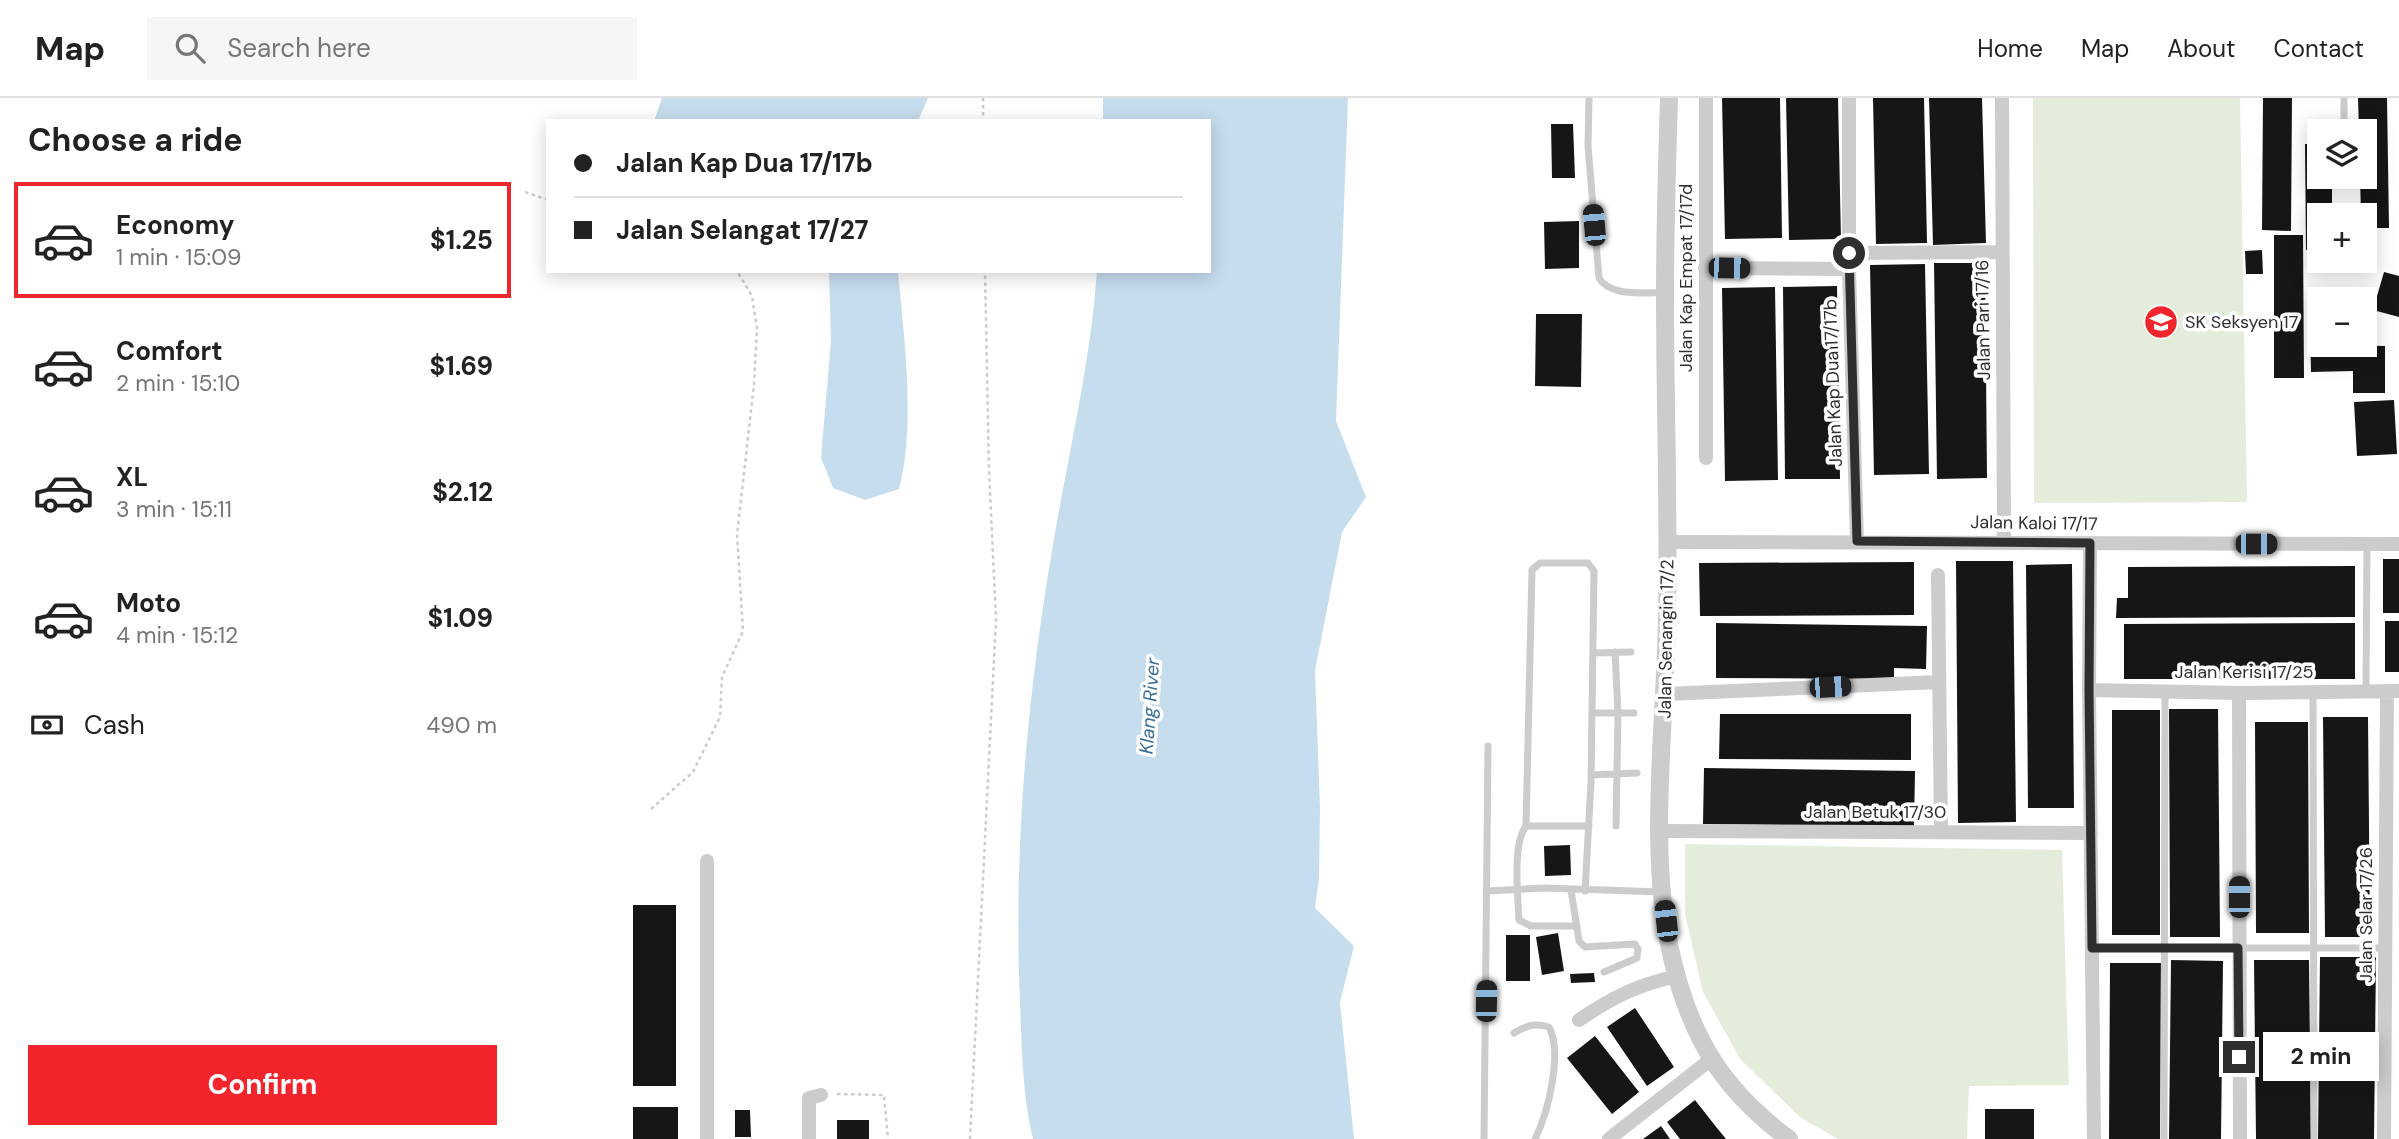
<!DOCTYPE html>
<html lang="en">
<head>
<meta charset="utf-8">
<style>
	body { margin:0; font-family:"DM Sans",sans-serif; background:#f6f6f6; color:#222; height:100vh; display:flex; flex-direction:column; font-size:26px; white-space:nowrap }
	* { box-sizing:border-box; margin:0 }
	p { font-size:23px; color:#767676 }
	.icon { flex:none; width:38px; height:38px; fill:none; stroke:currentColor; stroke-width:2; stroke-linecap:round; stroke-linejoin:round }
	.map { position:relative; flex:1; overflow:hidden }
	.sheet { display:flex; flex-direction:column; background:#fff; width:525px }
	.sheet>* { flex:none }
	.guide { position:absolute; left:21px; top:21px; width:665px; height:154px; border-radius:0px; box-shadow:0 4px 18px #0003; display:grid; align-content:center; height:154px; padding:0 28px; background:#fff }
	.fabs { position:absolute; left:1782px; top:21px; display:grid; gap:14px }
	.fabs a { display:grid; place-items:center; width:70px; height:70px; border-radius:0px; background:#fff; box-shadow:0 4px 18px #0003; font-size:35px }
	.end { position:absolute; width:32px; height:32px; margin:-16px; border:9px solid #2f2f2f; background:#fff; box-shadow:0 0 0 4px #fff }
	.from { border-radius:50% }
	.bubble { position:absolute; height:49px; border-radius:0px; background:#fff; box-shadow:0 4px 18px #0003; font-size:23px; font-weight:700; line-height:49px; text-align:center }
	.car { position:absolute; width:21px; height:42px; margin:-21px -10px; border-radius:9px; box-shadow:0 0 5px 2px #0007; background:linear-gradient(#222 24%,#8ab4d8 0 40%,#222 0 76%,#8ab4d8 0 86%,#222 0) }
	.guide b { display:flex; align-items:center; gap:24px; height:66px; font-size:26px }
	.guide b+b { border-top:2px solid #e0e0e0 }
	.guide i { width:18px; height:18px; background:#222 }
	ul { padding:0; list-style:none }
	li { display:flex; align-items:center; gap:21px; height:116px; margin:0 14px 10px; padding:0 14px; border:4px solid transparent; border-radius:0px }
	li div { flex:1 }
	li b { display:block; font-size:26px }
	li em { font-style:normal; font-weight:700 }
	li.active { border-color:#f1252b }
	li>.icon { width:63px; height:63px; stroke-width:1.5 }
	h2 { padding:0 28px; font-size:32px; line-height:84px }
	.pay { display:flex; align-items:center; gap:18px; height:77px; padding:0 28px; font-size:26px }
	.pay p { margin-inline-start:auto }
	.cta { display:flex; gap:14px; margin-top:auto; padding:14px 28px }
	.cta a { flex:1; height:80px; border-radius:0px; background:#f1252b; color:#fff; font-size:28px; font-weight:700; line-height:80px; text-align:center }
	header { display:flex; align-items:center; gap:42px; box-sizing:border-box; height:98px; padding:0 35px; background:#fff; border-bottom:2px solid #e0e0e0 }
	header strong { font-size:33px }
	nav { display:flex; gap:38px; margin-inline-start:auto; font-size:24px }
	.search { width:490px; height:63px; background:#f6f6f6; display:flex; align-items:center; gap:18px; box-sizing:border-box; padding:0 24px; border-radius:0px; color:#767676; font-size:26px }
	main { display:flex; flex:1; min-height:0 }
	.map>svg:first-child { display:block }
	.green { fill:#e4eddb }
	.water { fill:#c6ddee }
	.building { fill:#161616 }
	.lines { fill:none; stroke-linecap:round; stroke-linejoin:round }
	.path { stroke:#ccc; stroke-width:2.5; stroke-dasharray:3.5 3.5; stroke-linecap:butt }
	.service { stroke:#ccc; stroke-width:7 }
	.minor { stroke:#ccc; stroke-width:14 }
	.tertiary { stroke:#ccc; stroke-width:18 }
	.route { stroke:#2f2f2f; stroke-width:9 }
	.labels { text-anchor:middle; stroke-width:7; stroke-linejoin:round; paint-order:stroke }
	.street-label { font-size:18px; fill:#2f2f2f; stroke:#fff }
	.poi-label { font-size:18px; fill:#2f2f2f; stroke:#fff; text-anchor:start }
	.water-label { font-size:19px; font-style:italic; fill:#376d96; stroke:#fff }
</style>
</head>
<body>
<header>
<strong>Map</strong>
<div class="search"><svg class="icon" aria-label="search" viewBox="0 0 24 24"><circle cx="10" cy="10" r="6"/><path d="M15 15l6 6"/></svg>Search here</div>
<nav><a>Home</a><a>Map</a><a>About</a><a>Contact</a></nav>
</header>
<main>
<section class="sheet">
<h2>Choose a ride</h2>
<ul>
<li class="active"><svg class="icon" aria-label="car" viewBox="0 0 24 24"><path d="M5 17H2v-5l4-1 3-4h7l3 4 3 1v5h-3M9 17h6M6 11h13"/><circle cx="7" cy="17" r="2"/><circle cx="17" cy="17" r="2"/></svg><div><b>Economy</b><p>1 min · 15:09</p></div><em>$1.25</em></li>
<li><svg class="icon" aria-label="car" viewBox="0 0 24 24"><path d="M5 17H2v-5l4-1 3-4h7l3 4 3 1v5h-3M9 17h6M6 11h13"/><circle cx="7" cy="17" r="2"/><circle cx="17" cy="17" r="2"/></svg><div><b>Comfort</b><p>2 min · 15:10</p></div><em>$1.69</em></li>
<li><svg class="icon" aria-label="car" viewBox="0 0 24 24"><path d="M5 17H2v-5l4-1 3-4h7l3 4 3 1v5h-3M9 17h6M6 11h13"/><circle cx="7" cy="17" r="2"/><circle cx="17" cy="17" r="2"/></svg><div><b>XL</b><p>3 min · 15:11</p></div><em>$2.12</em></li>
<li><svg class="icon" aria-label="car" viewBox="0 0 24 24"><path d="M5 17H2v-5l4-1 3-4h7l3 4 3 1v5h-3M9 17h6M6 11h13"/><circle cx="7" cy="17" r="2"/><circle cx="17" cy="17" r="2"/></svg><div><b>Moto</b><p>4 min · 15:12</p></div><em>$1.09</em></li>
</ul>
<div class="pay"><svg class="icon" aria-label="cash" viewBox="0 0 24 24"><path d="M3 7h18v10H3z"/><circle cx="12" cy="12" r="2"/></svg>Cash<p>490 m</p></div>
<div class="cta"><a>Confirm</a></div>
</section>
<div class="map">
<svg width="1874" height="1041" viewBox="0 0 1874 1041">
	<rect width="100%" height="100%" fill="#fff"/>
	<path class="green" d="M1508 0H1715L1722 404 1509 405Z
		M1160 746 1537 752 1544 987 1444 988 1442 1041H1313L1276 1020 1215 961 1178 894 1160 816Z"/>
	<path class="water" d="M137 0H403L393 23H129Z
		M578 0H823L811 323 841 399 817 434 790 573 795 710 794 781 790 810 829 848 815 904 829 1041H508C497 996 497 950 495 904 488 747 503 589 530 435 545 348 566 261 572 173H684V23H578Z
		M304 173H373C379 240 391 327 374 391L340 402 308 390 296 360 306 242Z"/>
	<path class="building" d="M1197 0H1255L1257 140 1200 141Z
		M1261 0H1313L1316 141 1264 142Z
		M1348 0H1399L1402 145 1351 146Z
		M1404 0H1457L1461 145 1408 147Z
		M1738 0H1767L1766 133 1737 132Z
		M1833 0H1862L1864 130H1839V117H1836L1835 79H1839V33H1834Z
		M1026 26H1048L1050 80H1027Z
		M1780 46H1794V79H1807V117H1794V152H1781Z
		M1054 123V170L1020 171 1019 124Z
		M1749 137H1778L1779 280H1749Z
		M1737 152 1738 176H1721L1720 153Z
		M1409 165H1460L1462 380 1412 381Z
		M1400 166 1404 376 1349 377 1345 167Z
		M1859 174 1874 178V219L1848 212Z
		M1312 188 1315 381H1260L1258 189Z
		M1250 189 1253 382 1200 383 1197 190Z
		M1011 216H1057L1056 289 1010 288Z
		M1794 225V247L1860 248V295H1828V273L1786 274 1785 226Z
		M1869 302 1872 356 1832 358 1829 304Z
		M1858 461H1874V515H1858Z
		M1431 463H1488L1491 724 1433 725Z
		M1389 464V517L1175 518 1174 465Z
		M1547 466 1549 710H1503L1501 467Z
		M1830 468V519L1591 520 1592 500H1603V469Z
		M1860 523H1874V574H1860Z
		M1191 525 1402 528 1401 571 1369 570V581L1191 580Z
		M1830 525V581H1599V526Z
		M1644 611H1693L1695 839H1645Z
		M1587 612H1635V837H1587Z
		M1195 616H1386V662L1194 661Z
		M1798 619H1843L1845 839H1800Z
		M1730 624H1783L1784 835H1731Z
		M1179 670 1390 673 1389 729 1178 726Z
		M1045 747 1046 777 1020 778 1019 748Z
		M108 807H151V988H108Z
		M1033 835 1039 873 1017 877 1011 839Z
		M981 837H1005V883H981Z
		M1795 859H1851L1849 1041H1793Z
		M1646 862 1698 863 1696 1041H1644Z
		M1729 862H1784L1786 1041H1731Z
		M1585 865H1636L1635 1041H1584Z
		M1069 875 1070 884 1046 885 1045 876Z
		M1110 910 1149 969 1122 988 1082 929Z
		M1070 938 1114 994 1087 1016 1042 960Z
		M1170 1002 1192 1030 1201 1041H1155L1142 1024Z
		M108 1009H153V1041H108Z
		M1460 1011H1509V1041H1460Z
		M210 1012H225L226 1039H210Z
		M312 1022H344V1041H312Z
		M1136 1028 1145 1041H1118Z"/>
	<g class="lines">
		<path class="path" d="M458 0V23
			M0 94 23 102
			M126 711 168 674 195 619 197 579 218 533 212 437 229 286 232 230 227 198 212 173
			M312 996 359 997 363 1041
			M445 1041 471 521 464 372 460 173"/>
		<path class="service" d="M1064 0 1063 48 1074 180C1085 199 1118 194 1139 195
			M1819 33V0
			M1090 554 1093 615 1091 728
			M1068 555 1106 554
			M1841 593 1842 446
			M1788 595 1789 1041
			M1067 615H1109
			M1066 677 1112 675
			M1001 728 1007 472 1015 465H1063L1069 473 1066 684 1060 793
			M1046 792 1054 843 1060 849 1110 846 1113 851 1112 860 1079 874
			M963 793 1019 790 1137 794
			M1052 828H1006L994 822C993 800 987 746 1001 728H1064
			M1567 850H1860
			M989 935C1002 927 1010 925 1024 929 1038 955 1023 1015 1010 1041
			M959 1041 963 648
			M1639 1041 1640 594"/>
		<path class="minor" d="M1181 0V360
			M1324 0V171L1332 443
			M1477 0 1479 443
			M1324 155 1476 154
			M1180 170 1324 171
			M1143 444 1874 446
			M1565 445 1564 592 1569 1041
			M1413 477 1416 734
			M1564 592 1714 595 1874 593
			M1714 595 1715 1041
			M1141 596 1414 584
			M1134 733 1566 735
			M182 763V1041
			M1054 922C1088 899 1112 887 1152 878
			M284 1041V1000L296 997
			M1084 1041 1185 962
			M1859 1041 1862 593"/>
		<path class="tertiary" d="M1144 0C1142 65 1140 131 1140 196 1140 305 1144 413 1142 522 1140 631 1122 758 1148 864 1167 942 1199 993 1264 1041"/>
	</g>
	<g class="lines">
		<path class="route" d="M1324 155 1332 443 1565 445 1564 592 1567 850H1713L1714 959"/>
	</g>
	<defs>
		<g id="school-disc" transform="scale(1.75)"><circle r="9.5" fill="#f1252b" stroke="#fff"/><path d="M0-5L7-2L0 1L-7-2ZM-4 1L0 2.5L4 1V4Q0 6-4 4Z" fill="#fff"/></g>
	</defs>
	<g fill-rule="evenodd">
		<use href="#school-disc" x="1636" y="224"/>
	</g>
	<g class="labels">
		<g class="street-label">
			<text transform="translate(1161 180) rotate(-90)" y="6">Jalan Kap Empat 17/17d</text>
			<text transform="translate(1458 222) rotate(-91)" y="6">Jalan Pari 17/16</text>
			<text transform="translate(1308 285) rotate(-92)" y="6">Jalan Kap Dua 17/17b</text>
			<text transform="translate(1509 425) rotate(1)" y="6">Jalan Kaloi 17/17</text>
			<text transform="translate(1141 541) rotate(-89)" y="6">Jalan Senangin 17/2</text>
			<text x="1719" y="580">Jalan Kerisi 17/25</text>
			<text x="1350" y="720">Jalan Betuk 17/30</text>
			<text transform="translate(1841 817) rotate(-90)" y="6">Jalan Selar 17/26</text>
		</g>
		<g class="poi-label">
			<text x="1660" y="230">SK Seksyen 17</text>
		</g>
		<g class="water-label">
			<text transform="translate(624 608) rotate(-86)" y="7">Klang River</text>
		</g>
	</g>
</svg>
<div class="fabs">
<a><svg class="icon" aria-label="layers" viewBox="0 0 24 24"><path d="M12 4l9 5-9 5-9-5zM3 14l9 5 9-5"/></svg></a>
<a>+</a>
<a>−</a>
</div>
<i class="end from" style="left:1324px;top:155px"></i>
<i class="end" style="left:1714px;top:959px"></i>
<div class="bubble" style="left:1738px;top:934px;width:116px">2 min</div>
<i class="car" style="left:1069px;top:127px;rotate:355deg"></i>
<i class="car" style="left:1204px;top:170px;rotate:91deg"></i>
<i class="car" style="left:1731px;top:446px;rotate:90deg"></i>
<i class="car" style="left:1305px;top:589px;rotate:87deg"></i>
<i class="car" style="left:1714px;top:799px;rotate:0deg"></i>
<i class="car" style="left:1141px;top:823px;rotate:354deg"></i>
<i class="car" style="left:961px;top:903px;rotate:1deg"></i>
<div class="guide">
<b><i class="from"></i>Jalan Kap Dua 17/17b</b>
<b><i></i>Jalan Selangat 17/27</b>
</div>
</div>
</main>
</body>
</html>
